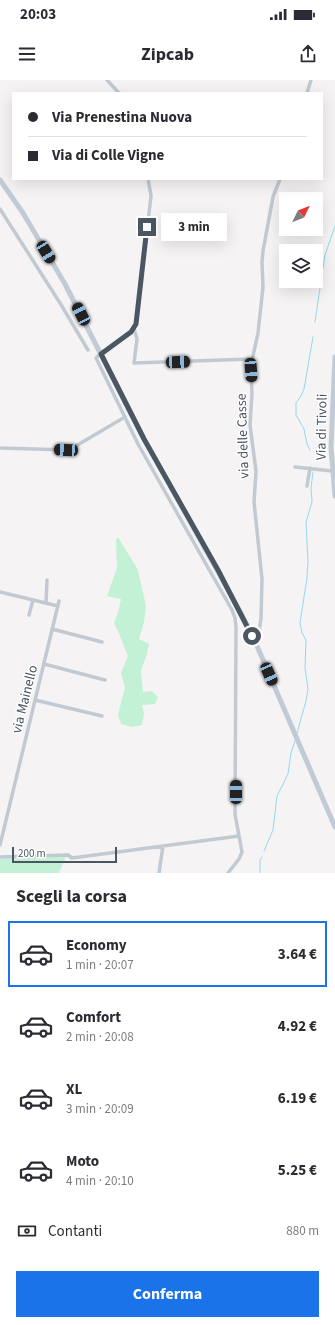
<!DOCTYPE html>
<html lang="it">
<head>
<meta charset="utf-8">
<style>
	body { margin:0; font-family:"Source Sans 3",sans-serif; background:#f7f7f7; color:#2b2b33; height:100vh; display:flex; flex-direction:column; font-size:15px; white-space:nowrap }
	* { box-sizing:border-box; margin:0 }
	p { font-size:13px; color:#7c7c81 }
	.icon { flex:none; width:22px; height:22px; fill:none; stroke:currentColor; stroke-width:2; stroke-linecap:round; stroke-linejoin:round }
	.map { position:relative; height:793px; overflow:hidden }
	.sheet { display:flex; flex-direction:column; background:#fff; flex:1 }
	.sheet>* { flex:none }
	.banner { position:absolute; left:12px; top:12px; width:311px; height:88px; border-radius:0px; box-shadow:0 4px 16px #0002; display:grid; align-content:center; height:88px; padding:0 16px; background:#fff }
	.needle { width:26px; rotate:47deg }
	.tools { position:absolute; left:279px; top:112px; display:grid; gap:8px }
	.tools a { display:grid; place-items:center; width:44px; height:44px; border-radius:0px; background:#fff; box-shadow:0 4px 16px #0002; font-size:20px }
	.scale { position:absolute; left:12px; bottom:10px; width:105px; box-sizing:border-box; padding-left:4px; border:2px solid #4a5661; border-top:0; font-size:11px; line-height:14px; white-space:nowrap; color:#4a5661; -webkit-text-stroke:3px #fff; paint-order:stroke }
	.end { position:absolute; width:18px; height:18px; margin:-9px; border:5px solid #4a5661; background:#fff; box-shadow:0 0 0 2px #fff }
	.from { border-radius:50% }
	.bubble { position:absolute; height:28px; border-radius:0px; background:#fff; box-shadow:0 4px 16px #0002; font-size:13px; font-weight:700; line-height:28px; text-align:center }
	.car { position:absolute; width:12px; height:24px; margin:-12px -6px; border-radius:5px; box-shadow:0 0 3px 1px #0007; background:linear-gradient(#222 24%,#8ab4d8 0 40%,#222 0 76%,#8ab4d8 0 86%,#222 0) }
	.banner b { display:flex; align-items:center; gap:14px; height:38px; font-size:15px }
	.banner b+b { border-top:1px solid #e1e1e2 }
	.banner i { width:10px; height:10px; background:#2b2b33 }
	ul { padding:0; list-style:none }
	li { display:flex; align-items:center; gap:12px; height:66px; margin:0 8px 6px; padding:0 8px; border:2px solid transparent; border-radius:0px }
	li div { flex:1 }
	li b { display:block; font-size:15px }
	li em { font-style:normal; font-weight:700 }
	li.active { border-color:#1a73e8 }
	li>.icon { width:36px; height:36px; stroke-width:1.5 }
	h2 { padding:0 16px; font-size:18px; line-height:48px }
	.pay { display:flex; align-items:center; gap:10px; height:44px; padding:0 16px; font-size:15px }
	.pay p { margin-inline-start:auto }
	.cta { display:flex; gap:8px; margin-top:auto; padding:8px 16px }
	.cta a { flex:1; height:46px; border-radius:0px; background:#1a73e8; color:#fff; font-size:16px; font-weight:700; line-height:46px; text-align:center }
	.status { display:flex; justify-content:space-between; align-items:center; height:28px; padding:0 20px; background:#fff; direction:ltr }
	.status svg { height:11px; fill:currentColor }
	header { display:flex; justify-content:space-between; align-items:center; height:52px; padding:0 16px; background:#fff; font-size:18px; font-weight:700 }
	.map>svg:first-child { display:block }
	.green { fill:#c3f1d5 }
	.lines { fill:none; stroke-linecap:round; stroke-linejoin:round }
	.stream { stroke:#90daee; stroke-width:1 }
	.minor { stroke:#c1cad2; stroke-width:3.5 }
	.secondary { stroke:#c1cbd6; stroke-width:5 }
	.route { stroke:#4a5661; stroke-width:5 }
	.labels { text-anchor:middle; stroke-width:3; stroke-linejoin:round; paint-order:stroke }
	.street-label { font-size:14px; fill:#4a5661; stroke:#fff }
</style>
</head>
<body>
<div class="status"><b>20:03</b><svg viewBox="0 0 49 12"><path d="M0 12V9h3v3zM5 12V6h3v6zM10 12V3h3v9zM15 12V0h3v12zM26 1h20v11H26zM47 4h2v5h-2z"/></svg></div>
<header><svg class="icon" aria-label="menu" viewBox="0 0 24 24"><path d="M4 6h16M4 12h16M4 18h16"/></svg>Zipcab<svg class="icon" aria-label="share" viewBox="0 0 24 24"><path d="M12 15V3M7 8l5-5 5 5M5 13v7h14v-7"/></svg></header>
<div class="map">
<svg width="335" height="793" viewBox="0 0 335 793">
	<rect width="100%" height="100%" fill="#f5f3f3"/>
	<path class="green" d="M118 457 138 490 146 526 144 542 139 559 149 564 147 574 141 591 143 612 152 611 158 617 155 624 142 625 144 633 142 645 132 647 121 644 118 635 125 607 121 593 128 576 118 551 114 543 118 533 121 519 107 516 117 488 116 460Z
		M66 776 59 793H0V779Z"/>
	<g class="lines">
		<path class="stream" d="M323 189 325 175 335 146
			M315 242 321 201
			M310 370 307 364 304 349 296 335V323L301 316 304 309 313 257
			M297 653 306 621 308 609 305 588 306 560 302 553 300 543 307 498 308 481 306 442 312 422 311 408 313 392
			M264 771 273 750 277 716 288 694 291 673 295 661
			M260 793V780L262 777"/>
		<path class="minor" d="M107 0 119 13
			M307 13 311 0
			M148 99 151 116 136 244 130 252 98 276 96 278 138 364 232 530 235 538 236 547 235 734 242 772 239 779 228 793
			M0 129 60 223 88 270
			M134 249 137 259 134 283 252 279
			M0 368 69 370 125 337
			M295 387 332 391
			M307 406 310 388
			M0 512 58 526
			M46 523 47 500
			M29 535 33 520
			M52 549 102 562
			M257 565 261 538 262 499 254 422 256 391 250 345 252 314 251 285 258 253 263 207 262 182 263 171 273 117 280 99
			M44 584 105 600
			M35 620 102 636
			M0 765 59 521
			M0 777 68 775 72 778 239 756
			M159 793 163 766"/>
		<path class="secondary" d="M0 100 23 133 65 204 144 359 242 535 257 566 335 747
			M335 277 331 367 335 416"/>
	</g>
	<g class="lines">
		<path class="route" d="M147 147 136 244 131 252 101 274 144 359 218 490 252 556"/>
	</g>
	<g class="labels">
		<g class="street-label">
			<text transform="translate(321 347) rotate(-89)" y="5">Via di Tivoli</text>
			<text transform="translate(242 356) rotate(-92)" y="5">via delle Casse</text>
			<text transform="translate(24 619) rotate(-76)" y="5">via Mainello</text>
		</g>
	</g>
</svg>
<div class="tools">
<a><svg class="needle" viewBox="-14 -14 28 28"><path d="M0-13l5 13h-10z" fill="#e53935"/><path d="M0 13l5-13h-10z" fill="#7c7c81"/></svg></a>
<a><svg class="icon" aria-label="layers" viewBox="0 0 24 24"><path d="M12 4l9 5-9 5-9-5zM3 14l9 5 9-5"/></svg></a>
</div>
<div class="scale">200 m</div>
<i class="end from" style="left:252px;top:556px"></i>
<i class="end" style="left:147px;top:147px"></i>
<div class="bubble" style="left:161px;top:133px;width:66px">3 min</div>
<i class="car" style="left:46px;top:172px;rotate:149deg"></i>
<i class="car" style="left:81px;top:234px;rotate:333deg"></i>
<i class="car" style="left:178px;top:282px;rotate:88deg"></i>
<i class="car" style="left:251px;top:290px;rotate:176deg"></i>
<i class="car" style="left:66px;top:370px;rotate:273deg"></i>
<i class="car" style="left:269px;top:594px;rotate:156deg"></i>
<i class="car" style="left:236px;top:712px;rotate:0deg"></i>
<div class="banner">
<b><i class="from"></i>Via Prenestina Nuova</b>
<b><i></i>Via di Colle Vigne</b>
</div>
</div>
<section class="sheet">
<h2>Scegli la corsa</h2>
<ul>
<li class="active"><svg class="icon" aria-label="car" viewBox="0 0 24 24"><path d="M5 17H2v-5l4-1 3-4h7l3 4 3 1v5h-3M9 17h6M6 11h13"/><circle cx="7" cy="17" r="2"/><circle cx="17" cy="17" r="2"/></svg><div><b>Economy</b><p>1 min · 20:07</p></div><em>3.64 €</em></li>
<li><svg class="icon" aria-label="car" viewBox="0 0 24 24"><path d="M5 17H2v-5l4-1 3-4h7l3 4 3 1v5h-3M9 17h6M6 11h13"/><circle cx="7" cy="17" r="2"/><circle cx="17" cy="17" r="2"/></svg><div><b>Comfort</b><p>2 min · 20:08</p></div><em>4.92 €</em></li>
<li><svg class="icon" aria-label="car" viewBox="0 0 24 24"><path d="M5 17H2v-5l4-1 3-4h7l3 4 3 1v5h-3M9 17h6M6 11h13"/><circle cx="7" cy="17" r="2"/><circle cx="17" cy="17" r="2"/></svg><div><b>XL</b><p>3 min · 20:09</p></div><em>6.19 €</em></li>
<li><svg class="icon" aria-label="car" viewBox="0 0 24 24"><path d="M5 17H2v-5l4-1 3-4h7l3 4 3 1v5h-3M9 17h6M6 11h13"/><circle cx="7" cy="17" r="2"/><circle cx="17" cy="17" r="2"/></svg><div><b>Moto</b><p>4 min · 20:10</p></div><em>5.25 €</em></li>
</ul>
<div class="pay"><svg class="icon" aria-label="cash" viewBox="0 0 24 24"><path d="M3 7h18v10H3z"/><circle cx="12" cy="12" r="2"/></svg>Contanti<p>880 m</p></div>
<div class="cta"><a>Conferma</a></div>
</section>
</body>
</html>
